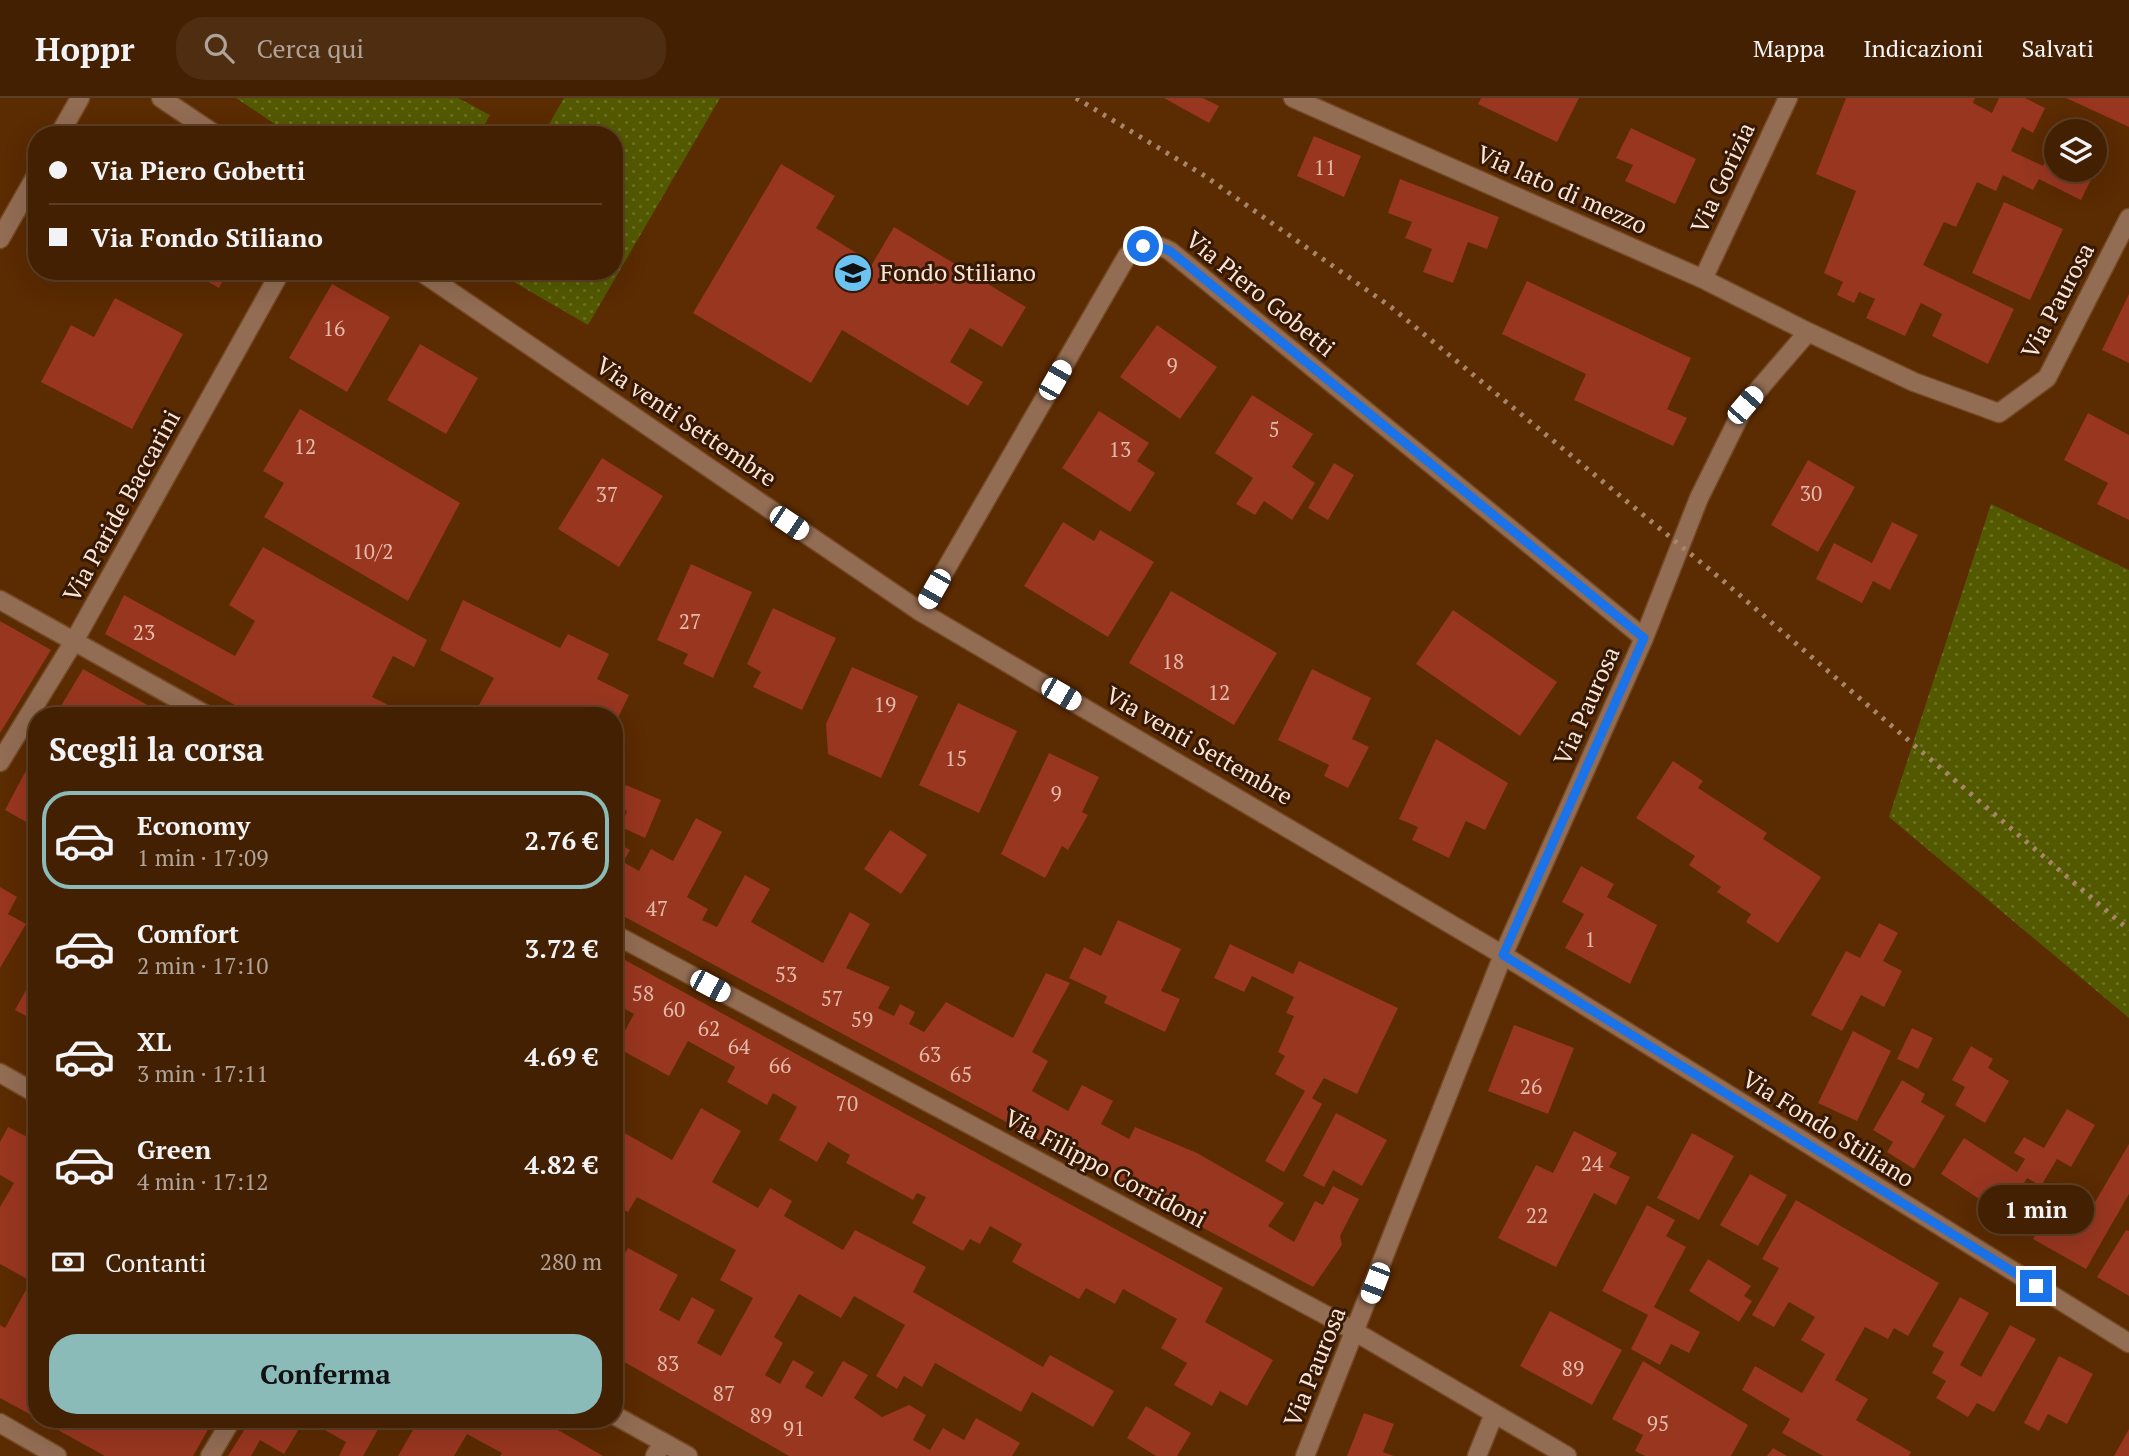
<!DOCTYPE html>
<html lang="it">
<head>
<meta charset="utf-8">
<style>
	body { margin:0; font-family:"PT Serif",serif; background:#4e2d11; color:#f1f3f6; height:100vh; display:flex; flex-direction:column; font-size:26px; white-space:nowrap }
	* { box-sizing:border-box; margin:0 }
	p { font-size:23px; color:#afa399 }
	.icon { flex:none; width:38px; height:38px; fill:none; stroke:currentColor; stroke-width:2; stroke-linecap:round; stroke-linejoin:round }
	.map { position:relative; flex:1; overflow:hidden }
	.drawer { position:absolute; left:28px; top:609px; width:595px; height:721px; display:flex; flex-direction:column; background:#442002; border-radius:28px; box-shadow:0 7px 28px #0002,0 0 0 2px #5c3e24 }
	.drawer>* { flex:none }
	.guide { position:absolute; left:28px; top:28px; width:595px; height:154px; border-radius:28px; box-shadow:0 7px 28px #0002,0 0 0 2px #5c3e24; display:grid; align-content:center; height:154px; padding:0 21px; background:#442002 }
	.tools { position:absolute; left:2044px; top:21px; display:grid; gap:14px }
	.tools a { display:grid; place-items:center; width:63px; height:63px; border-radius:50%; background:#442002; box-shadow:0 7px 28px #0002,0 0 0 2px #5c3e24; font-size:35px }
	.end { position:absolute; width:32px; height:32px; margin:-16px; border:9px solid #1a73e8; background:#fff; box-shadow:0 0 0 4px #fff }
	.from { border-radius:50% }
	.bubble { position:absolute; height:49px; border-radius:24px; background:#442002; box-shadow:0 7px 28px #0002,0 0 0 2px #5c3e24; font-size:23px; font-weight:600; line-height:49px; text-align:center }
	.car { position:absolute; width:21px; height:42px; margin:-21px -10px; border-radius:9px; box-shadow:0 0 5px 2px #0007; background:linear-gradient(#fff 24%,#345 0 40%,#fff 0 76%,#345 0 86%,#fff 0) }
	.guide b { display:flex; align-items:center; gap:24px; height:66px; font-size:26px }
	.guide b+b { border-top:2px solid #5c3e24 }
	.guide i { width:18px; height:18px; background:#f1f3f6 }
	ul { padding:0; list-style:none }
	li { display:flex; align-items:center; gap:21px; height:98px; margin:0 14px 10px; padding:0 7px; border:4px solid transparent; border-radius:28px }
	li div { flex:1 }
	li b { display:block; font-size:26px }
	li em { font-style:normal; font-weight:600 }
	li.active { border-color:#8bbbb9 }
	li>.icon { width:63px; height:63px; stroke-width:1.5 }
	h2 { padding:0 21px; font-size:32px; line-height:84px }
	.pay { display:flex; align-items:center; gap:18px; height:77px; padding:0 21px; font-size:26px }
	.pay p { margin-inline-start:auto }
	.action { display:flex; gap:14px; margin-top:auto; padding:14px 21px }
	.action a { flex:1; height:80px; border-radius:28px; background:#8bbbb9; color:#111; font-size:28px; font-weight:600; line-height:80px; text-align:center }
	header { display:flex; align-items:center; gap:42px; box-sizing:border-box; height:98px; padding:0 35px; background:#442002; border-bottom:2px solid #5c3e24 }
	header strong { font-size:33px }
	nav { display:flex; gap:38px; margin-inline-start:auto; font-size:24px }
	.search { width:490px; height:63px; background:#4e2d11; display:flex; align-items:center; gap:18px; box-sizing:border-box; padding:0 24px; border-radius:28px; color:#afa399; font-size:26px }
	.map>svg:first-child { display:block }
	.grass { fill:url(#grass-dots) }
	.building { fill:#983620 }
	.lines { fill:none; stroke-linecap:round; stroke-linejoin:round }
	.minor-casing { stroke:#754924; stroke-width:21 }
	.tertiary-casing { stroke:#754924; stroke-width:21 }
	.minor { stroke:#926c53; stroke-width:18 }
	.tertiary { stroke:#926c53; stroke-width:18 }
	.rail { stroke:#a88468; stroke-width:5; stroke-dasharray:3.5 7; stroke-linecap:butt }
	.route { stroke:#1a73e8; stroke-width:9 }
	.labels { text-anchor:middle; stroke-width:6; stroke-linejoin:round; paint-order:stroke }
	.number-label { font-size:21px; fill:#e3b9a8 }
	.street-label { font-size:24px; fill:#fce5d6; stroke:#351905 }
	.poi-label { font-size:24px; fill:#fce5d6; stroke:#351905; text-anchor:start }
</style>
</head>
<body>
<header>
<strong>Hoppr</strong>
<div class="search"><svg class="icon" aria-label="search" viewBox="0 0 24 24"><circle cx="10" cy="10" r="6"/><path d="M15 15l6 6"/></svg>Cerca qui</div>
<nav><a>Mappa</a><a>Indicazioni</a><a>Salvati</a></nav>
</header>
<div class="map">
<svg width="2129" height="1358" viewBox="0 0 2129 1358">
	<defs>
		<pattern id="grass-dots" width="8" height="8" patternUnits="userSpaceOnUse" patternTransform="scale(1.75)"><rect width="8" height="8" fill="#535900"/><path d="M2 2h.1M6 6h.1" fill="none" stroke="#6d7124" stroke-width="1.8" stroke-linecap="round"/></pattern>
	</defs>
	<rect width="100%" height="100%" fill="#5b2b02"/>
	<path class="grass" d="M236 0H458L490 17 478 37H291Z
		M564 0H720L588 227 495 173H614V37H543Z
		M1991 406 2129 472V920L1889 719Z"/>
	<path class="building" d="M1164 0H1203L1219 8 1209 25Z
		M1481 0H1579L1557 44 1478 6Z
		M1846 0H1975L1973 5 1992 15 1999 0H2025L2045 10 2033 35 2022 29 2011 53 2043 68 2056 41V72H2095V55L2102 59 2081 102 2039 81 2033 92 2003 77 1996 93 1977 84 1956 129 1944 124 1923 167 2014 211 1988 266 1932 238 1942 216 1921 205 1905 238 1866 220 1875 201 1859 194 1854 205 1837 197 1843 184 1824 175 1856 93 1816 76Z
		M2066 0H2129V29Z
		M1631 30 1696 61 1675 106 1625 83 1633 67 1616 60Z
		M1314 38 1361 58 1344 99 1297 78Z
		M781 66 835 98 816 130 858 156 849 171 864 180 894 129 1026 209 1002 249 970 230 950 264 983 284 968 308 842 232 811 285 693 215Z
		M1400 81 1499 119 1487 151 1468 144 1453 185 1423 174 1432 151 1405 140 1412 124 1388 115Z
		M2004 104 2063 131 2030 202 1972 175Z
		M189 173H228L219 190Z
		M1527 183 1691 260 1667 311 1687 320 1673 348 1574 302 1586 276 1502 236Z
		M332 186 390 219 347 294 289 260Z
		M2129 196V265L2102 252Z
		M115 200 183 236 132 331 41 284 71 227 94 239Z
		M1157 227 1217 269 1180 321 1120 279Z
		M420 246 478 280 446 336 387 302Z
		M1252 297 1313 336 1292 369 1315 385 1292 422 1264 403 1255 417 1236 406 1253 380 1215 355Z
		M300 311 460 405 408 503 264 419 284 385 263 373Z
		M1099 313 1149 345 1137 363 1155 375 1130 414 1062 370Z
		M2088 315 2129 337V422L2097 406 2108 385 2064 362Z
		M602 360 663 398 619 469 558 431Z
		M1808 362 1855 389 1818 454 1771 427Z
		M1334 365 1354 377 1328 422 1308 410Z
		M1063 424 1094 443 1100 432 1154 464 1108 539 1024 488Z
		M1892 424 1918 437 1890 492 1873 483 1862 505 1816 481 1834 445 1872 465Z
		M263 449 427 542 414 569 393 558 372 599 410 618H255L105 536 124 497 235 558 255 523 229 507Z
		M691 466 752 494 713 580 683 566 688 556 657 542Z
		M1171 493 1277 555 1234 627 1129 565Z
		M463 502 560 550 568 536 609 556 597 581 629 597 614 628V618H473L494 580 440 552Z
		M773 510 836 540 802 612 753 589 761 574 747 566Z
		M1453 512 1557 584 1520 638 1416 566Z
		M0 523 51 552 0 635Z
		M852 569 918 598 881 680 828 656 826 626Z
		M83 571 167 618H55Z
		M1312 571 1371 600 1352 641 1369 649 1348 690 1324 678 1329 667 1278 642Z
		M958 605 1017 633 979 715 919 687Z
		M1436 641 1508 685 1485 732 1466 723 1449 760 1412 742 1418 729 1399 721Z
		M37 652V730L5 712Z
		M1049 655 1099 679 1082 714 1088 717 1068 752 1062 748 1045 780 1001 756Z
		M1673 663 1703 683 1698 690 1767 735 1763 741 1821 779 1778 845 1746 824 1751 816 1717 794 1721 789 1689 767 1695 758 1636 720Z
		M626 687 661 702 645 740 621 729 627 713 616 708Z
		M696 720 722 734 687 799 708 811 702 822 717 829 745 777 770 791 751 824 823 865 850 814 870 826 846 870 890 889 878 910 894 918 900 906 915 914 909 926 924 934 946 904 1013 940 1046 875 1070 885 1032 954 1048 963 1032 993 1068 1013 1082 987 1113 1003 1101 1026 1129 1041 1135 1029 1197 1055 1284 1105 1268 1128 1294 1144 1315 1103 1323 1107 1333 1088 1359 1101 1340 1138 1342 1147 1313 1189 614 813V743L630 752 623 764 639 773 651 751 673 763Z
		M890 732 927 757 901 796 864 771Z
		M1581 768 1614 786 1607 799 1657 827 1630 886 1565 850 1584 816 1562 804Z
		M0 789 17 799 8 816 26 826 0 870Z
		M1118 822 1181 851 1161 893 1180 901 1165 934 1104 905 1107 898 1069 880 1084 849 1101 858Z
		M1879 825 1898 835 1883 863 1902 873 1884 909 1861 897 1842 933 1811 917 1846 853 1860 860Z
		M1230 846 1293 876 1299 863 1398 910 1357 996 1324 980 1312 1000 1322 1006 1284 1074 1265 1063 1305 993 1275 976 1285 958 1278 954 1294 918 1286 915 1294 899 1252 878 1244 894 1214 880Z
		M614 856 1223 1190 1205 1224 1273 1262 1247 1308 1220 1293 1212 1308 1174 1287 1187 1265 1161 1250 1177 1221 1123 1191 1115 1206 1086 1190 1079 1201 1012 1164 1022 1146 990 1128 980 1146 970 1141 963 1153 912 1125 926 1099 917 1095 913 1102 846 1065 850 1057 828 1044 817 1064 779 1042 797 1009 773 995 767 1007 727 984 735 969 688 943 669 978 616 949 634 916 614 905Z
		M37 872V924L15 912Z
		M1514 927 1574 950 1548 1016 1488 993Z
		M1912 930 1933 940 1918 971 1897 961Z
		M1853 933 1891 953 1857 1023 1818 1005Z
		M1971 948 1993 961 1988 970 2009 983 1985 1025 1955 1007 1965 989 1952 982Z
		M1902 982 1925 996 1921 1004 1945 1018 1914 1071 1887 1054 1893 1044 1873 1032Z
		M701 1010 741 1033 712 1084 758 1110 770 1090 792 1103 784 1118 843 1152 855 1132 926 1169 913 1194 1043 1269 1050 1257 1114 1293 1093 1329 1032 1294 1021 1314 935 1265 922 1289 904 1278 897 1291 876 1278 905 1227 854 1198 841 1220 799 1196 774 1239 783 1245 765 1277 780 1286 793 1262 814 1274 805 1289 822 1299 843 1263 868 1277 854 1300 882 1319 909 1307 926 1317 913 1342 930 1352 943 1330 964 1342 976 1320 1020 1345 1012 1358H789L614 1258V1175L628 1150 678 1177 659 1212 679 1223 692 1199 715 1212 697 1245 721 1258 753 1200 720 1182 736 1152 637 1099 628 1114 614 1106V1029L672 1062Z
		M2067 1011 2095 1027 2071 1069 2057 1061 2041 1088 2027 1080 2004 1117 1941 1076 1964 1040 2017 1074 2025 1061 2014 1055 2024 1039 2044 1050Z
		M1336 1015 1387 1042 1362 1088 1333 1072 1324 1089 1303 1078Z
		M8 1029 37 1044V1320L0 1300V1227L5 1230 31 1183 0 1166V1109L14 1085 0 1077V1044Z
		M1574 1033 1617 1055 1609 1069 1630 1079 1616 1107 1594 1095 1556 1169 1498 1140 1536 1067 1553 1075Z
		M1692 1035 1734 1058 1699 1122 1657 1100Z
		M2129 1046V1096L2086 1171 2033 1141 2063 1086 2095 1104Z
		M1750 1076 1787 1097 1758 1148 1720 1127Z
		M1796 1102 1939 1185 1908 1238 1894 1230 1888 1241 1865 1229 1835 1282 1868 1301 1856 1322 1911 1354 1909 1358H1823L1782 1335 1790 1321 1742 1292 1755 1268 1802 1295 1825 1256 1801 1242 1815 1219 1789 1204 1774 1229 1752 1217 1779 1170 1762 1161Z
		M1647 1107 1675 1122 1666 1138 1686 1149 1654 1209 1700 1234 1689 1255 1671 1246 1660 1267 1631 1251 1648 1217 1602 1193Z
		M2126 1132 2129 1133V1198L2097 1179Z
		M1708 1161 1751 1188 1744 1198 1752 1203 1739 1224 1689 1193Z
		M1960 1199 1989 1215 1960 1267 1981 1279 2010 1227 2036 1241 1994 1314 1977 1305 1968 1319 1936 1300 1946 1283 1932 1275 1944 1254 1932 1248Z
		M1550 1213 1622 1252 1592 1307 1520 1268Z
		M2059 1258 2093 1276 2067 1326 2048 1316 2039 1333 2024 1325Z
		M1643 1263 1748 1327 1731 1358H1645L1635 1353 1643 1337 1612 1321Z
		M1146 1308 1191 1335 1177 1358H1156L1127 1340Z
		M1364 1315 1394 1326 1383 1354 1394 1358H1347Z
		M38 1321H128L148 1332 154 1321H214L193 1358H105Z
		M251 1321H298L303 1324 284 1356 260 1342 251 1358H228Z
		M329 1321H384L363 1358H339L346 1344 323 1331Z
		M393 1321H539L603 1358H500L502 1355 467 1336 454 1358H398L413 1332Z
		M2129 1331V1358H2114Z
		M1773 1350 1787 1358H1767Z"/>
	<g class="lines">
		<g class="minor-casing">
			<path id="minor" d="M161 0 216 37
				M1293 0 1703 181 1808 234
				M59 37 80 0
				M0 141 37 76
				M420 173 921 514 1503 857 2129 1245
				M1703 181 1788 0
				M0 502 208 618
				M921 514 1127 158C1141 145 1154 144 1170 153L1644 540
				M0 664 73 545 281 173
				M614 836 1335 1222 1567 1358
				M0 1325 57 1358
				M210 1358 232 1321
				M655 1358 663 1344
				M1305 1358 1503 857 1644 540 1699 400 1745 307 1808 234 1914 284 1999 315 2047 280 2129 120
				M1477 1358 1494 1316"/>
		</g>
		<g class="tertiary-casing">
			<path id="tertiary" d="M0 975 37 996
				M614 1317 688 1358"/>
		</g>
		<use href="#minor" class="minor"/>
		<use href="#tertiary" class="tertiary"/>
		<path class="rail" d="M1076 0 1205 78 1391 209 1721 481 2129 832"/>
	</g>
	<g class="lines">
		<path class="route" d="M1143 148 1152 146 1170 153 1644 540 1503 857 2036 1188"/>
	</g>
	<defs>
		<g id="school-disc" transform="scale(2.0125)"><circle r="9.5" fill="#6bc3f2" stroke="#351905"/><path d="M0-5L7-2L0 1L-7-2ZM-4 1L0 2.5L4 1V4Q0 6-4 4Z" fill="#111"/></g>
	</defs>
	<g fill-rule="evenodd">
		<use href="#school-disc" x="853" y="175"/>
	</g>
	<g class="labels">
		<g class="number-label">
			<text x="1325" y="77">11</text>
			<text x="334" y="238">16</text>
			<text x="1172" y="275">9</text>
			<text x="1274" y="339">5</text>
			<text x="305" y="356">12</text>
			<text x="1120" y="359">13</text>
			<text x="1811" y="403">30</text>
			<text x="607" y="404">37</text>
			<text x="373" y="461">10/2</text>
			<text x="690" y="531">27</text>
			<text x="144" y="542">23</text>
			<text x="1173" y="571">18</text>
			<text x="1219" y="602">12</text>
			<text x="885" y="614">19</text>
			<text x="956" y="668">15</text>
			<text x="1056" y="703">9</text>
			<text x="657" y="818">47</text>
			<text x="1590" y="849">1</text>
			<text x="786" y="884">53</text>
			<text x="643" y="903">58</text>
			<text x="832" y="908">57</text>
			<text x="674" y="919">60</text>
			<text x="862" y="929">59</text>
			<text x="709" y="938">62</text>
			<text x="739" y="956">64</text>
			<text x="930" y="964">63</text>
			<text x="780" y="975">66</text>
			<text x="961" y="984">65</text>
			<text x="1531" y="996">26</text>
			<text x="847" y="1013">70</text>
			<text x="1592" y="1073">24</text>
			<text x="1537" y="1125">22</text>
			<text x="668" y="1273">83</text>
			<text x="1573" y="1278">89</text>
			<text x="724" y="1303">87</text>
			<text x="761" y="1325">89</text>
			<text x="1658" y="1333">95</text>
			<text x="794" y="1338">91</text>
		</g>
		<g class="street-label">
			<text transform="translate(1723 80) rotate(-65)" y="8">Via Gorizia</text>
			<text transform="translate(1562 92) rotate(24)" y="8">Via lato di mezzo</text>
			<text transform="translate(1260 196) rotate(39)" y="8">Via Piero Gobetti</text>
			<text transform="translate(2058 203) rotate(-62)" y="8">Via Paurosa</text>
			<text transform="translate(686 324) rotate(34)" y="8">Via venti Settembre</text>
			<text transform="translate(122 408) rotate(-61)" y="8">Via Paride Baccarini</text>
			<text transform="translate(1587 608) rotate(-66)" y="8">Via Paurosa</text>
			<text transform="translate(1199 648) rotate(30)" y="8">Via venti Settembre</text>
			<text transform="translate(1828 1031) rotate(32)" y="8">Via Fondo Stiliano</text>
			<text transform="translate(1105 1071) rotate(28)" y="8">Via Filippo Corridoni</text>
			<text transform="translate(1315 1269) rotate(-68)" y="8">Via Paurosa</text>
		</g>
		<g class="poi-label">
			<text x="880" y="183">Fondo Stiliano</text>
		</g>
	</g>
</svg>
<div class="tools">
<a><svg class="icon" aria-label="layers" viewBox="0 0 24 24"><path d="M12 4l9 5-9 5-9-5zM3 14l9 5 9-5"/></svg></a>
</div>
<i class="end from" style="left:1143px;top:148px"></i>
<i class="end" style="left:2036px;top:1188px"></i>
<div class="bubble" style="left:1978px;top:1087px;width:116px">1 min</div>
<i class="car" style="left:1055px;top:282px;rotate:30deg"></i>
<i class="car" style="left:1745px;top:307px;rotate:41deg"></i>
<i class="car" style="left:789px;top:425px;rotate:124deg"></i>
<i class="car" style="left:934px;top:491px;rotate:210deg"></i>
<i class="car" style="left:1061px;top:596px;rotate:120deg"></i>
<i class="car" style="left:710px;top:888px;rotate:118deg"></i>
<i class="car" style="left:1375px;top:1185px;rotate:201deg"></i>
<div class="guide">
<b><i class="from"></i>Via Piero Gobetti</b>
<b><i></i>Via Fondo Stiliano</b>
</div>
<section class="drawer">
<h2>Scegli la corsa</h2>
<ul>
<li class="active"><svg class="icon" aria-label="car" viewBox="0 0 24 24"><path d="M5 17H2v-5l4-1 3-4h7l3 4 3 1v5h-3M9 17h6M6 11h13"/><circle cx="7" cy="17" r="2"/><circle cx="17" cy="17" r="2"/></svg><div><b>Economy</b><p>1 min · 17:09</p></div><em>2.76 €</em></li>
<li><svg class="icon" aria-label="car" viewBox="0 0 24 24"><path d="M5 17H2v-5l4-1 3-4h7l3 4 3 1v5h-3M9 17h6M6 11h13"/><circle cx="7" cy="17" r="2"/><circle cx="17" cy="17" r="2"/></svg><div><b>Comfort</b><p>2 min · 17:10</p></div><em>3.72 €</em></li>
<li><svg class="icon" aria-label="car" viewBox="0 0 24 24"><path d="M5 17H2v-5l4-1 3-4h7l3 4 3 1v5h-3M9 17h6M6 11h13"/><circle cx="7" cy="17" r="2"/><circle cx="17" cy="17" r="2"/></svg><div><b>XL</b><p>3 min · 17:11</p></div><em>4.69 €</em></li>
<li><svg class="icon" aria-label="car" viewBox="0 0 24 24"><path d="M5 17H2v-5l4-1 3-4h7l3 4 3 1v5h-3M9 17h6M6 11h13"/><circle cx="7" cy="17" r="2"/><circle cx="17" cy="17" r="2"/></svg><div><b>Green</b><p>4 min · 17:12</p></div><em>4.82 €</em></li>
</ul>
<div class="pay"><svg class="icon" aria-label="cash" viewBox="0 0 24 24"><path d="M3 7h18v10H3z"/><circle cx="12" cy="12" r="2"/></svg>Contanti<p>280 m</p></div>
<div class="action"><a>Conferma</a></div>
</section>
</div>
</body>
</html>
